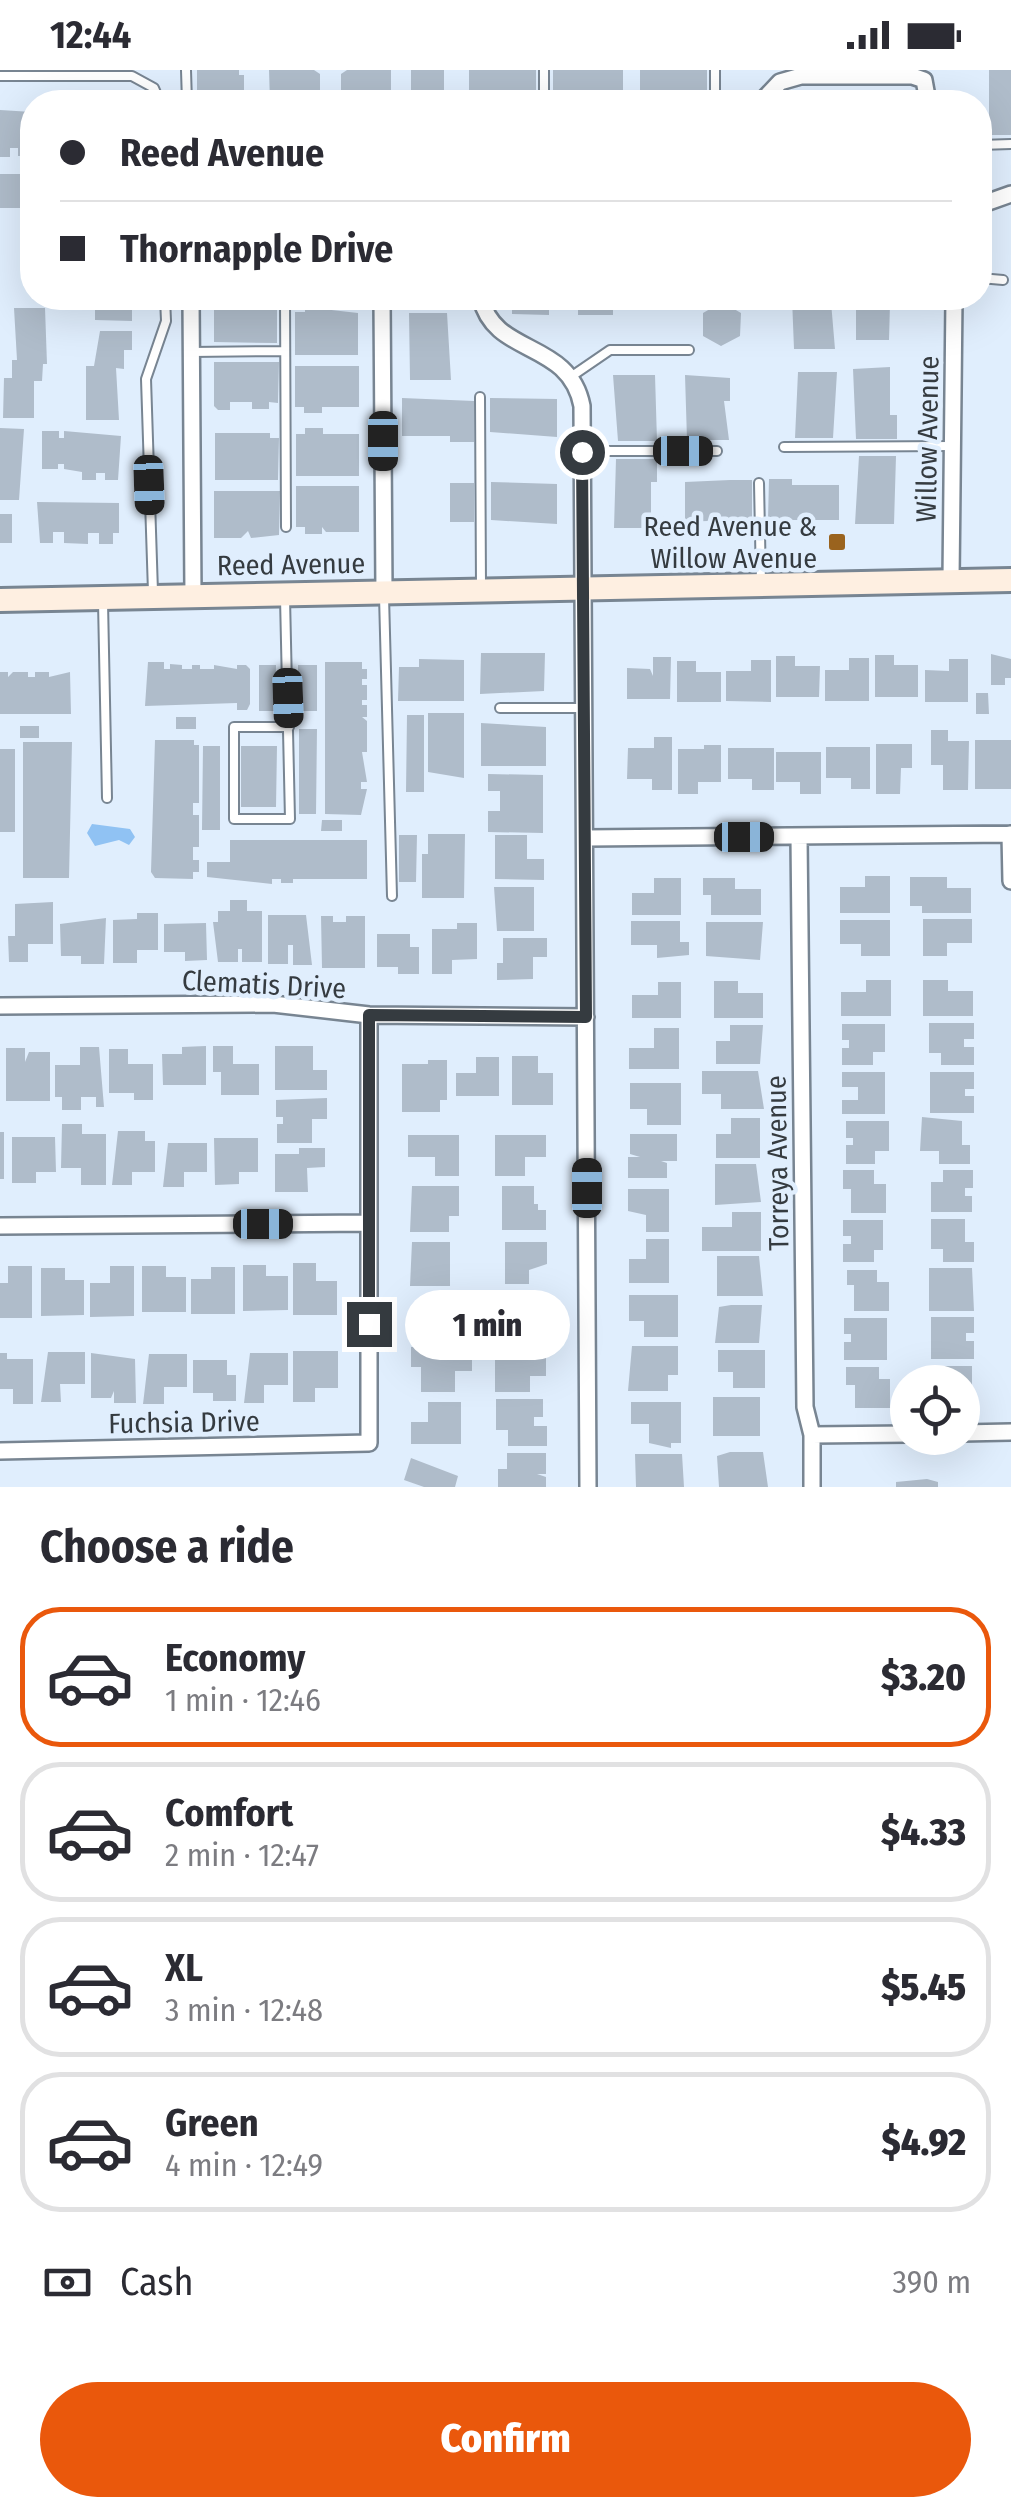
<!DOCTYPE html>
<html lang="en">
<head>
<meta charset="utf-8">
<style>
	body { margin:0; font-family:"Fira Sans Condensed",sans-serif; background:#f7f7f7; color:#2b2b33; height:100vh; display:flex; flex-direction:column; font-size:38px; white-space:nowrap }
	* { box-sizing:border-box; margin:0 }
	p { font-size:32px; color:#7c7c81 }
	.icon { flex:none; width:55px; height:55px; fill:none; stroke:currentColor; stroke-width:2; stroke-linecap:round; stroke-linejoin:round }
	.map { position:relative; height:1417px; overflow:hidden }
	.side { display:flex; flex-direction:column; background:#fff; flex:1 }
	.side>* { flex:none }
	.guide { position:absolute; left:20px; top:20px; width:972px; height:220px; border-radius:40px; box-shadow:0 10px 40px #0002; display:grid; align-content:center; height:220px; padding:0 40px; background:#fff }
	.fabs { position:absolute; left:890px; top:1295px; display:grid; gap:20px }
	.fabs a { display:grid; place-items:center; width:90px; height:90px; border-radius:50%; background:#fff; box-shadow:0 10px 40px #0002; font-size:50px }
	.end { position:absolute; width:45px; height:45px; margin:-22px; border:12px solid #353b40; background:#fff; box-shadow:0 0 0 5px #fff }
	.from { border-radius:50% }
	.bubble { position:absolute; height:70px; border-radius:35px; background:#fff; box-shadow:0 10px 40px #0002; font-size:32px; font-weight:800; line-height:70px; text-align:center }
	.car { position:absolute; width:30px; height:60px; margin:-30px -15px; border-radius:12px; box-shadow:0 0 8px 2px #0007; background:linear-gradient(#222 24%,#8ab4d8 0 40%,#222 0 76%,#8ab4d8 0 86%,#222 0) }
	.guide b { display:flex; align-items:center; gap:35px; height:95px; font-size:38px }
	.guide b+b { border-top:2px solid #e1e1e2 }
	.guide i { width:25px; height:25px; background:#2b2b33 }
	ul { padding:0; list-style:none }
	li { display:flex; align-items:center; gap:30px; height:140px; margin:0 20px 15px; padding:0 20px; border:5px solid #e1e1e2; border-radius:40px }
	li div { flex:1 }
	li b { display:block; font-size:38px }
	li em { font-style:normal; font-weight:800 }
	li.active { border-color:#ea580c }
	li>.icon { width:90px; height:90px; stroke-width:1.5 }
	h2 { padding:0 40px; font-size:45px; line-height:120px }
	.pay { display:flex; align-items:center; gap:25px; height:110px; padding:0 40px; font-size:38px }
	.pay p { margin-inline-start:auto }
	.action { display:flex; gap:20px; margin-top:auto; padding:20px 40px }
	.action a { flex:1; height:115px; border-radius:60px; background:#ea580c; color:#fff; font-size:40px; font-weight:800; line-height:115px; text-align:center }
	.status { display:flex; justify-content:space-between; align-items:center; height:70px; padding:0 50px; background:#fff; direction:ltr }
	.status svg { height:28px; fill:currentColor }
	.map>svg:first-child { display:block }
	.water { fill:#90c2f3 }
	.building { fill:#afbcca }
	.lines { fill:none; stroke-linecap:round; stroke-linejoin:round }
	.service-casing { stroke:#788592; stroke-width:12 }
	.minor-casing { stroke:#788592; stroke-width:20 }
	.secondary-casing { stroke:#788592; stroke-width:28 }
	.service { stroke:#fff; stroke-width:8 }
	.minor { stroke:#fff; stroke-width:15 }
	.secondary { stroke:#feefe1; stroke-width:22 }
	.route { stroke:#353b40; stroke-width:12 }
	.poi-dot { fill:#9a631e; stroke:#e0eefd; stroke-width:4 }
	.labels { text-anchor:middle; stroke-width:9; stroke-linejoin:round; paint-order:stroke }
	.street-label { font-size:28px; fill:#353b40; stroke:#e0eefd }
	.poi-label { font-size:28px; fill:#353b40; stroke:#e0eefd; text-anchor:end }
</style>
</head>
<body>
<div class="status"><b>12:44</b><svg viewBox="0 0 49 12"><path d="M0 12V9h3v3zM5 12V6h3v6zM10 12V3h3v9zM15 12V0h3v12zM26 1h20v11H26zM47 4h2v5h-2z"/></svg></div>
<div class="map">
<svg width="1011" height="1417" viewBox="0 0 1011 1417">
	<rect width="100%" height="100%" fill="#e0eefd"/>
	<path class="water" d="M92 754 130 759 135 767 129 775 119 770 95 776 87 763Z"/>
	<path class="building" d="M197 0H239V5H244V23H239V32H197Z
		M269 0H314L320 4V22H314V32H270Z
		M347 0H391V32H347V22H341V4Z
		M411 0H444V32H411Z
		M469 0H536V25L469 29Z
		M553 0H623V30L553 27Z
		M640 0H707V24L640 28Z
		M989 0H1011V65H989Z
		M0 40 32 42V86H18V78H10V87H0Z
		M0 104H32V138H0Z
		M70 228H132V251L95 250V234H70Z
		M252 228 277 232V273L214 272V232H252Z
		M512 228H549V245L512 244Z
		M578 228H613V245H578Z
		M792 228H835L831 232 835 279H794Z
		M856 228H896V234H890L889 270H856Z
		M722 232 741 243 740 266 721 276 703 266V243Z
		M305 237 358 243V285H295V242H305Z
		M14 238H45L47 294H43L42 311H34V348H3L4 308H12V290H17Z
		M409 243H447L451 310H410Z
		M100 261H132V280H124V299L116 298 119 350H86V296H94Z
		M214 292H279L278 333 269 332V339H252V332H230V340H218L214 336Z
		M295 296H359V337H322V343H304V337H295Z
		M890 297V345H897V369H856L853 299Z
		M798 302H837L833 368H795Z
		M613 305H655L657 371H618Z
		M685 305 730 308V331H724L729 370H687Z
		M402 328 474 331V372H450V366H402Z
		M490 328 557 329V367L490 362Z
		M0 358 24 359 19 430H0Z
		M305 358H323V364H359V406H296V364H305Z
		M42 361H59V368H64V361L121 366 118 410H105V403H96V410H82V402L64 399V394H58V399H42Z
		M215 363H270V368H279L278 410H215Z
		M859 386H896L894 454H855Z
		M616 389H657V412H651V458H614Z
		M769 409H792V415H839V450H768Z
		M730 410H752V449L685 452V412Z
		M491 412 557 414V454L491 450Z
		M450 413H474V452H450Z
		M296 416H359V462H326L322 457V464H305V457H296Z
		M214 421H280L279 465 251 468 248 461 241 468H214Z
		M37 432 119 433V463H113V474H99V463H88V474L64 473V462H53V473H40Z
		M0 444H12V473H0Z
		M481 583H545L544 621 480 624Z
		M991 584 1011 589V608H1005V615H991Z
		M875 585H894V595H918V627H875Z
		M776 586H795V596H820L819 627H776Z
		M653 587H671L670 629H627V598L650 599 653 606Z
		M849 588H869V631H825V600H849Z
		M419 589 464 590V631H398L399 597H419Z
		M949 589H968V632H925V600L949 601Z
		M751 590H771V632L726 631V601H751Z
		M677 591H696V602H721V632H677Z
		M148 592H164V599H170V594L182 595V599H192V595H200V599H214V595L237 599V595H246L250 599V634L247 640H237V633L145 636Z
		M325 592H362V599H367V609H362V615H367V630H362V635H367V647H362L367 651V682H362L367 712H361V719H367L361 745 325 744Z
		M259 595H276L275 641H259Z
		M298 595H317V641H298Z
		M0 602H8V607L13 602H28V607H35V602H49V607L70 602 71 644H0Z
		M976 623H988L989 644H976Z
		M428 643H464V708L428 702Z
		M407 645H424V722H406Z
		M176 647H196V659H176Z
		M481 653 546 657V696H481Z
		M20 656H39V668H20Z
		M299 659H317L316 744H299Z
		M931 660H948V671H969L968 720H943V695H931Z
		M654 667H672V720H652V709H627L628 678H654Z
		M155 670H194V675H199V733H193V745H199V777H193V790H199V802H193V809L155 808 151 802Z
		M975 670H1011V719H975Z
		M23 672H72L69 808H23Z
		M876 674H912V698H901L900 724H876Z
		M704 675H721V712H698V724H678V679H704Z
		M203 676H220V760H202Z
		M241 676H277L276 737H241Z
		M826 677H870V719H851V708H826Z
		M728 678H774V720H752V709H728Z
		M0 679H15V762H0Z
		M776 682H821V724H800V712H776Z
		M488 704 543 705V763L488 762V741H500V721H488Z
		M322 750H342V761H321Z
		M428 764H465L464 828H422V784H428Z
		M399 765H417L416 812H399Z
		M495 765H527V789H544V810L495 809Z
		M230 770H367V809H293V813H281V809H272V814L207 807V792H230Z
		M865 806H890V843H840V817H865Z
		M910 807H947V818H971V843H922V836H910Z
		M654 808H681V845H632V823H654Z
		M703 808H735V819H761V845H711V825H703Z
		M494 817H534V861H497Z
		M230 830H247V841H262V892H242V879H238V892H218L213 852H218V841H230Z
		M53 832V874H28V892H9L8 866H15V834Z
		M137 843H158V880H137V893H113V850L137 849Z
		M268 845H306L312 895H293V875H288V894H268Z
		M321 846H333V852H346V846H365V898H322Z
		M106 848 104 894H81V886H61L60 854Z
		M923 849H972V873H947V886H923Z
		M840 850H890V886H861V874H840Z
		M631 851H680V872H689V885L657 888V875H631Z
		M706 852H763L760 890 706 886Z
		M206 853 207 890 185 891V882H164V854Z
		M457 853H477V889L452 890V904H432V859H457Z
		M377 864H410V877H419V904H398V897H377Z
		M503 868H547V887H533V909L497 910V893H503Z
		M866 910H891V946H841V922H866Z
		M923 910H948V921H973V946H923Z
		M714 911H738V923H763V948H714Z
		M658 912H681V948H632V925H658Z
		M929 953H974V969H964V977H974V995H941V983H929Z
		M842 954H885V982H873V995H842V978H849V970H842Z
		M730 955H763L760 994H716V971H730Z
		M654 958H679V999H629V978H654Z
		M206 976V1015H163L162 984H182V977Z
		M213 976H233V994H259V1025H221V1002H213Z
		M275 976H313V1000H327V1020H275Z
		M80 977H99L104 1037H96V1027H81V1040H62V1027H55V995H80Z
		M6 978H25V992L29 982H50V1031H6Z
		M109 979H128V994H153V1030H134V1023H109Z
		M512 986H538V1003H553V1035H512Z
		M476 987H499V1026H456V1003H476Z
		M428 990H447V1030H440V1042H402V994H428Z
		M702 1001H758L764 1039H721V1024H702Z
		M842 1002H885V1044H842V1030H858V1017H842Z
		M930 1002H974V1019H965V1026H974V1043H930Z
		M630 1013H681V1055H647V1039H630Z
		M327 1028V1049H312V1073H277V1054H283V1047H276V1030Z
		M922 1047 962 1051V1075H970V1094H939V1081H920Z
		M731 1048H760V1088H716V1064H731Z
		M846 1051H889V1081H875V1094H846V1075H853V1068H846Z
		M62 1054H82V1064H106V1115H81V1098H61Z
		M118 1061H145V1071H155V1102H132V1115H112Z
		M0 1062H4V1109H0Z
		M630 1064H677V1091H661L667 1093V1108H628V1087H640L630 1084Z
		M408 1065H459V1106H435V1087H408Z
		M495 1065H546V1087H525V1106H495Z
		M12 1067H55L56 1102H36V1113H12Z
		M214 1068H258V1102H239V1114L215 1115Z
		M168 1073H207V1102H184V1117H163Z
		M299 1078H325V1097L307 1098 308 1122H275V1084H299Z
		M715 1094H756L761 1132 715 1135Z
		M843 1100H874V1114H886V1143H851V1119H843Z
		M943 1100H973V1118H965V1126H972V1142H931V1112H943Z
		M412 1116H459V1146H449V1162H410Z
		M502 1116H534V1134H538V1140H546V1160H502Z
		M628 1119H669V1162H646V1145L628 1141Z
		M732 1142H761V1181H702V1157H732Z
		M931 1149H965V1172H974V1192H943V1179H931Z
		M843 1150H883V1180H874V1192H843V1174H851V1166H843Z
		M646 1169H669V1213H629V1189H646Z
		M412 1172H450V1216H410Z
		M505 1172H547V1194L529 1200V1214H505Z
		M717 1186H759L763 1226H717Z
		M293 1193H316V1211H337V1245H293Z
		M243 1195H266V1206H288V1240L243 1241Z
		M8 1196H32V1248H0V1213H8Z
		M110 1196H134V1246L90 1247V1213H110Z
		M142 1196H166V1207H186V1242H142Z
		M211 1197H235V1244H191V1209H211Z
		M41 1198H65V1210H84V1245L41 1246Z
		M929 1198H972L974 1241H929Z
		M847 1200H877V1212H889V1241H854V1215H847Z
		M505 1223H529V1239L545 1243V1265H505Z
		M427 1224H451V1267H412V1244H427Z
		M629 1225H678V1267H644V1251H629Z
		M731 1235H762L759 1273H715L719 1237Z
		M931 1247H974V1263H966V1271H974V1289H931Z
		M844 1248H887V1290H844V1272H851V1264H844Z
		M632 1276H678V1305H668V1321H628Z
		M411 1277H465V1288H472V1301H455V1322H421V1297H411Z
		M495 1280H546V1306H530V1322H495Z
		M718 1280H765V1318H733V1302H718Z
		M293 1281H338V1318H315V1332H293Z
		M48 1282H85V1314H60L61 1332H41Z
		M0 1283H7V1289H33V1334H13V1319H0Z
		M91 1283 135 1289 136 1333H114V1321L111 1328H91Z
		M250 1283H288V1315H264V1333H244Z
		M149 1284H187V1317H164V1334H143Z
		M193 1290H227V1305H236V1331H213V1323H193Z
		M930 1296H972V1320H962V1312H930Z
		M846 1297H879V1309H890V1338H855V1315H846Z
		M713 1327H760V1366H713Z
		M496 1329H543V1347H534V1356H547V1376H508V1360H496Z
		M428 1332H461V1374H411V1352H428Z
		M631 1332H681V1373H671V1378L649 1373V1354H631Z
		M730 1382H763L768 1417H719L717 1386Z
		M507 1383H546V1404H537L546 1407V1417H498V1399H507Z
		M635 1384H682L684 1417H636Z
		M411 1388 458 1406 455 1417H424L404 1410Z
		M927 1409 938 1412V1417H896V1412Z"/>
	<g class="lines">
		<g class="service-casing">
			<path id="service" d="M186 0 187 32
				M544 0V32
				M715 0V32
				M0 6H132L154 18 160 32
				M980 75 1011 74
				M980 208 1003 210
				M285 228 286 457
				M191 282 285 281
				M572 306 610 280H689
				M480 327 481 516
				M784 377 952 376
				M582 381H717
				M759 413 761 513
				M153 522 146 309 166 251 165 228
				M384 526 392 826
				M285 528 290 749H234V657H289
				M103 532 107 728
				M500 638H585"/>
		</g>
		<g class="minor-casing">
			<path id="minor" d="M761 32 780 12 801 6H912L924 10 928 32
				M980 135 1011 124
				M191 228 193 526
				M382 228 384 522
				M481 228C494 287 569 269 582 336L588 1417
				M951 510 954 228
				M1010 764 1011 811
				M799 767 805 1337 812 1365V1417
				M587 768 1011 764
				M0 936 273 934 369 945 586 947
				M0 1156 368 1153
				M962 1363 1011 1362
				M812 1365 908 1364
				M0 1381 369 1373V945"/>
		</g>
		<g class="secondary-casing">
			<path id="secondary" d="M0 530 1011 510"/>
		</g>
		<use href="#service" class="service"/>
		<use href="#minor" class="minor"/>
		<use href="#secondary" class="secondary"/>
	</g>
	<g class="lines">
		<path class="route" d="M369 1254V945L586 947 582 382"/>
	</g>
	<rect class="poi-dot" x="827" y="462" width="20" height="20" rx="5"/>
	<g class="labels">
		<g class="street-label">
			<text transform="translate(927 369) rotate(-89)" y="10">Willow Avenue</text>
			<text transform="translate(291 494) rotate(-1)" y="10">Reed Avenue</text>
			<text transform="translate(264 914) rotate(3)" y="10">Clematis Drive</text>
			<text transform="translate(777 1093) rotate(-91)" y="10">Torreya Avenue</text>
			<text transform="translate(184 1352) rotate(-1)" y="10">Fuchsia Drive</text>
		</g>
		<g class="poi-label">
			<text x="817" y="466">Reed Avenue &amp;<tspan x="817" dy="32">Willow Avenue</tspan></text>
		</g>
	</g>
</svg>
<div class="fabs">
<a><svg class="icon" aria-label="locate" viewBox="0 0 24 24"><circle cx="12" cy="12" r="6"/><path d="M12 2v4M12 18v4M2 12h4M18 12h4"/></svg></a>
</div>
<i class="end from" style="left:582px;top:382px"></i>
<i class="end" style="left:369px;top:1254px"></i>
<div class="bubble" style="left:405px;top:1220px;width:165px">1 min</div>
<i class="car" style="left:383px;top:371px;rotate:180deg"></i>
<i class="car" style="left:683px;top:381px;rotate:90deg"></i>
<i class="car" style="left:149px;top:415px;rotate:178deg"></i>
<i class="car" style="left:288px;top:628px;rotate:178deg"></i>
<i class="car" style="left:744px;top:767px;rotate:90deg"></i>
<i class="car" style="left:587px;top:1118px;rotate:0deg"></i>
<i class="car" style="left:263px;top:1154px;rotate:90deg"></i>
<div class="guide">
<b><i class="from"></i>Reed Avenue</b>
<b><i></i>Thornapple Drive</b>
</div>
</div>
<section class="side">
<h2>Choose a ride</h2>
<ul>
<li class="active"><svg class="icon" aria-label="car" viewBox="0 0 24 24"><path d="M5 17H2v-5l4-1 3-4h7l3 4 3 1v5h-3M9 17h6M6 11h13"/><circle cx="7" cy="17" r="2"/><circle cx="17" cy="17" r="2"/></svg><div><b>Economy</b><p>1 min · 12:46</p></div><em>$3.20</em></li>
<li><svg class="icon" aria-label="car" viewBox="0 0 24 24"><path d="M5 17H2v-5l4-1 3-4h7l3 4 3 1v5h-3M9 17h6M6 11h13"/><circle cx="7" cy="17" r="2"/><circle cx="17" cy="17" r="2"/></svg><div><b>Comfort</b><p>2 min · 12:47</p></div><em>$4.33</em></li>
<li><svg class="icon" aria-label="car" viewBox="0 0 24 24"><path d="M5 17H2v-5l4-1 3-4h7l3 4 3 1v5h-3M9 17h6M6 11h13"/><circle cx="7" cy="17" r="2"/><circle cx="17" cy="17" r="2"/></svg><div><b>XL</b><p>3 min · 12:48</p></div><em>$5.45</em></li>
<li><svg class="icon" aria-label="car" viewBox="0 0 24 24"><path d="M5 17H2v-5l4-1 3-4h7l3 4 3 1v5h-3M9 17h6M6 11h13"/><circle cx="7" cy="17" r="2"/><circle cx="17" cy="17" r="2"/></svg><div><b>Green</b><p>4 min · 12:49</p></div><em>$4.92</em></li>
</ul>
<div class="pay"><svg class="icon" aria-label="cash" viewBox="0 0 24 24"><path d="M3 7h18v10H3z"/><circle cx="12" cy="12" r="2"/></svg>Cash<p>390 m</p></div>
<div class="action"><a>Confirm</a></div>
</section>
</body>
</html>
